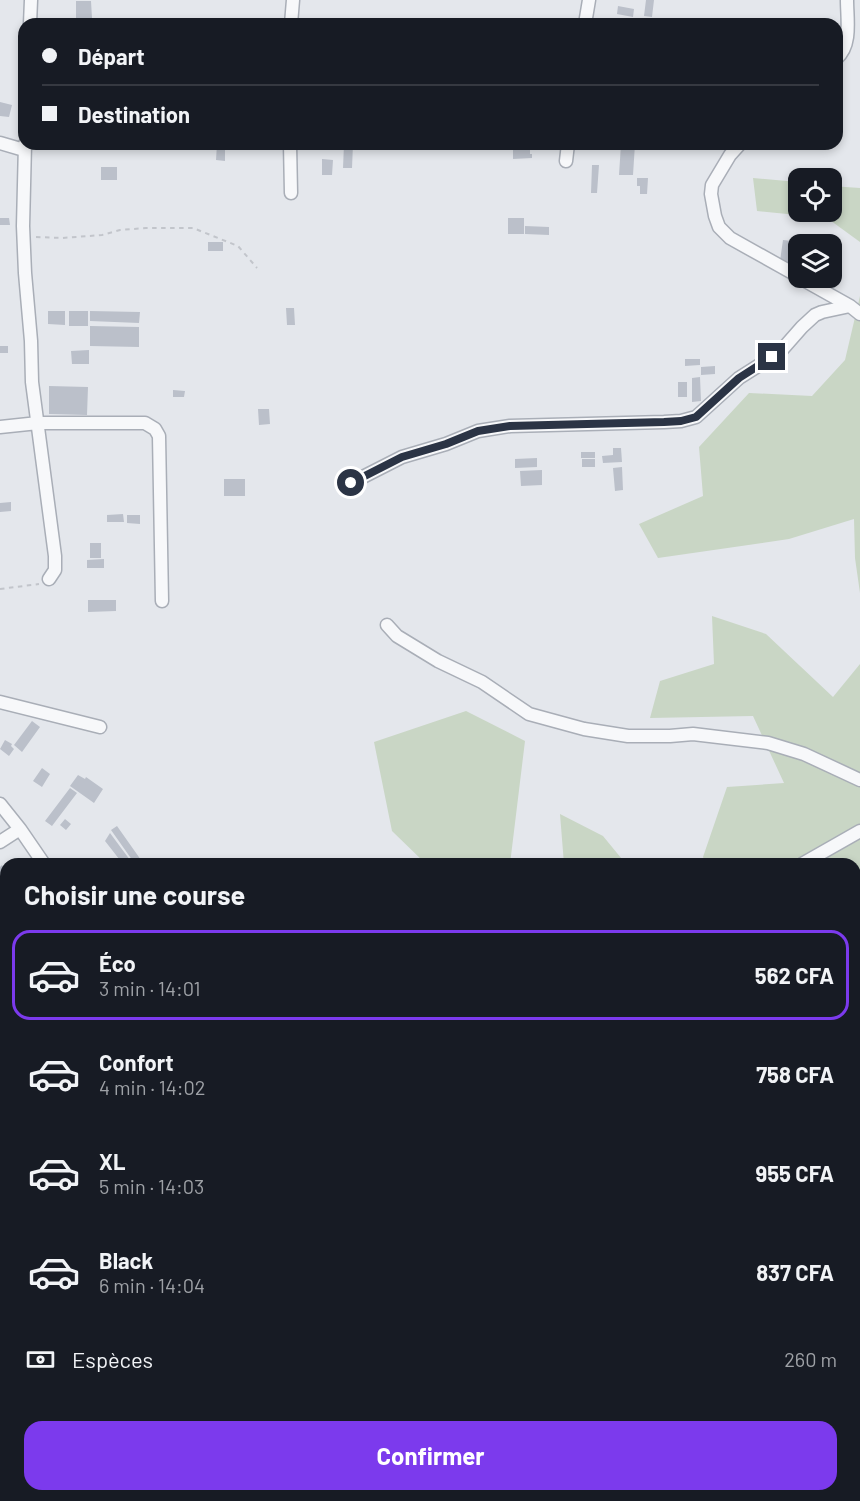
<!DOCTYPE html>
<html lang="fr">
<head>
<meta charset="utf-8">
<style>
	body { margin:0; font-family:Barlow,sans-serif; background:#20242c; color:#f1f3f6; height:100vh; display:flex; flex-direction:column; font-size:22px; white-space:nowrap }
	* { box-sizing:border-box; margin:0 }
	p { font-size:20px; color:#9ea1a6 }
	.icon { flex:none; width:33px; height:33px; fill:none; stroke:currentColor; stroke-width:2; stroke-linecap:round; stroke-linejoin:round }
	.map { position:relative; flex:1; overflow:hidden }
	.details { position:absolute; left:0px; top:858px; width:861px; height:644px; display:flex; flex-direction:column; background:#171b24; border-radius:18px 18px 0 0; box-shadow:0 3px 9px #0003 }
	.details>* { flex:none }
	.guide { position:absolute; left:18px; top:18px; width:825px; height:132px; border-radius:18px; box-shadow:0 3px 9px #0003; display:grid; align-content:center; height:132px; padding:0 24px; background:#171b24 }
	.tools { position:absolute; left:788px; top:168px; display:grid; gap:12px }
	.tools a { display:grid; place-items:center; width:54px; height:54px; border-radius:12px; background:#171b24; box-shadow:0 3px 9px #0003; font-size:30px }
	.end { position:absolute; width:27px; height:27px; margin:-14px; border:8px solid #2b3445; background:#fff; box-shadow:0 0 0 3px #fff }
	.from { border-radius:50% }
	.guide b { display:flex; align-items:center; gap:21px; height:57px; font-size:22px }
	.guide b+b { border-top:2px solid #363941 }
	.guide i { width:15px; height:15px; background:#f1f3f6 }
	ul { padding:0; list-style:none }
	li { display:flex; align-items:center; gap:18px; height:90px; margin:0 12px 9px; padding:0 12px; border:3px solid transparent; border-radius:18px }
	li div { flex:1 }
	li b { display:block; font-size:22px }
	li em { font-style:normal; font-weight:700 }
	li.selected { border-color:#7c3aed }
	li>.icon { width:54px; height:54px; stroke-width:1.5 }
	h2 { padding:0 24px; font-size:27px; line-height:72px }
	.pay { display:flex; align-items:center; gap:15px; height:66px; padding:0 24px; font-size:22px }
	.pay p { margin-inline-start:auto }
	.cta { display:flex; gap:12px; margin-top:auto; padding:12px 24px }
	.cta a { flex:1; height:69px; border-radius:18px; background:#7c3aed; color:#fff; font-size:24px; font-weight:700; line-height:69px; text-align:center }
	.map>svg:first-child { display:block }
	.green { fill:#c9d6c5 }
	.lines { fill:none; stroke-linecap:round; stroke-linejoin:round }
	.stream { stroke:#9fb4cc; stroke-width:4 }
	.building { fill:#bbc0ca }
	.street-casing { stroke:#a9aeb7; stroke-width:15 }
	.path { stroke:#c2c5cb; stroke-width:2; stroke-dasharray:4.5 4.5; stroke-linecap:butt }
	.street { stroke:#f7f8fa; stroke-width:12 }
	.route { stroke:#2b3445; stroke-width:8 }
</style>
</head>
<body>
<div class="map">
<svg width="860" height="1501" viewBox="0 0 860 1501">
	<rect width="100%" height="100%" fill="#e4e7ec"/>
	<path class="green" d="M753 178 798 182V212H831V186L860 188V242L827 218 757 211Z
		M860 296V593L855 558 854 519 789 539 658 558 639 524 703 496 699 447 749 393 812 396 845 360Z
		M712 616 766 634 833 697 860 664V1501H733L729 1496H855V864H707L703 857 727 787 784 783 753 716 650 718 660 681 714 664Z
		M466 711 525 741 510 864H426L392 831 374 742Z
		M560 814 603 836 626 864H564Z"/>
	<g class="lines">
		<path class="stream" d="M0 1017 6 1016"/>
	</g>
	<path class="building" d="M646 0H654L652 17 644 16Z
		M76 1H91L92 18H76Z
		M618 6 634 9 633 17 617 14Z
		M613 20 633 22V24H613Z
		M0 102 12 105 9 117 0 116Z
		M217 144H225V161L216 160Z
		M344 144H353L352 168H343Z
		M513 144H530V154H532V158L513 159Z
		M621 144H635L633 175H619Z
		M322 159 333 160 332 175H322Z
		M592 165H599L597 193H591Z
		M101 167H117V180H101Z
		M637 178H648L647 194H640V186H637Z
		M0 218H9L10 225H0Z
		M508 218H524V234H508Z
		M525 226 549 227V235L525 234Z
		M783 240 792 241 789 263 780 261Z
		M208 242H223V251H208Z
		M286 308H294L295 325H287Z
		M48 311H65V325L48 324Z
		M69 311H88V326H69Z
		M90 311 140 312 139 323 90 321Z
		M90 326 139 327V347L90 346Z
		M0 346H8V353H0Z
		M89 350V364H72L71 351Z
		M685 359H700V365L685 366Z
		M715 366V374L701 375V367Z
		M700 377 701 401 692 402V378Z
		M678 382H687V397H678Z
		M49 386 88 387 87 415 49 414Z
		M173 390 185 391 184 397H173Z
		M258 409H269L270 424 259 425Z
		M613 448H621L622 462 603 463 602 456 613 455Z
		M581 452H595V458H581Z
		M537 458V467L515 468V459Z
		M582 459H595V467H582Z
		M622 467 623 490 615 491 613 468Z
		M542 470V485L521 486 520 471Z
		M224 479H245V496H224Z
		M11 502V511L0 512V503Z
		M123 514 124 522H107V515Z
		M127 515H140V524L127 523Z
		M90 543H101V558H90Z
		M104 559V568H87V560Z
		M88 600H116V611L88 612Z
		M32 721 40 727 22 752 14 745Z
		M5 740 12 744 11 746 14 749 9 756 0 749Z
		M42 768 50 774 42 787 33 781Z
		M78 775 85 779 86 777 103 789 94 803 70 786Z
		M70 788 77 793 52 826 45 821Z
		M65 819 71 824 66 830 60 825Z
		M117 826 141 860 135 864 111 830Z
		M110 833 130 860 127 864H123L105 841Z
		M2 865 6 872 0 876V867Z
		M0 953 6 962V967L0 971Z
		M0 1242 6 1250V1255L0 1260V1250L1 1249Z"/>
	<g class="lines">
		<g class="street-casing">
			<path id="street" d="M30 24 31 0
				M291 24 293 0
				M585 24 589 0
				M837 58C852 45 847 19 847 0
				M0 143 24 150
				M25 144 23 226 25 273 31 341 32 382 55 556V570L49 579
				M290 144 291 193
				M740 144 730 155 712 185 711 194 715 216 719 227 730 238 798 276
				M566 161 568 144
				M800 278 850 306 860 314
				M0 427 38 423H145L155 429 159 436 162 601
				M351 483 402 457 446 444 478 431 510 426 664 422 681 421 696 417 739 378 780 352 802 327 815 315 822 312 850 306
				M387 625 397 636 438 661 482 682 529 714 584 729 628 736H670L693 734 768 743 804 754 860 780
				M0 702 100 727
				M0 804 20 829 44 864
				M0 842 20 829
				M802 864 860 831
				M0 988 6 984
				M0 1092 6 1100
				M289 1496 293 1501
				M668 1496 669 1501
				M424 1501 432 1496"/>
		</g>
		<path class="path" d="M36 237 62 238 102 235 120 230 146 228H193L238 246 257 268
			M0 589 39 584
			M0 1458 6 1438
			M0 1498 2 1501
			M203 1501V1496"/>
		<use href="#street" class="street"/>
	</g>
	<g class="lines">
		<path class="route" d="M351 483 402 457 446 444 478 431 510 426 664 422 681 421 696 417 739 378 772 357"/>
	</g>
</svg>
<div class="tools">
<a><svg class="icon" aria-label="locate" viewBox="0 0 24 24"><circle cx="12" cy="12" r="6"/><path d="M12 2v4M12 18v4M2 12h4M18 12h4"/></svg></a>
<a><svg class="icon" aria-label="layers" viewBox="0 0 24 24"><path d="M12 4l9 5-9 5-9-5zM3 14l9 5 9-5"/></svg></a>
</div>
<i class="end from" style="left:351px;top:483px"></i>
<i class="end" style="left:772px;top:357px"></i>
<div class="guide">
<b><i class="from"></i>Départ</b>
<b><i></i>Destination</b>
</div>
<section class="details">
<h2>Choisir une course</h2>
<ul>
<li class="selected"><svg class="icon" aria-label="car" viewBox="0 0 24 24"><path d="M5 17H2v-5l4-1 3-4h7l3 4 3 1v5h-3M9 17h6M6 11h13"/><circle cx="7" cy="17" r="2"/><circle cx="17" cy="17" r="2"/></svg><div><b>Éco</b><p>3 min · 14:01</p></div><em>562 CFA</em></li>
<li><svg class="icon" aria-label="car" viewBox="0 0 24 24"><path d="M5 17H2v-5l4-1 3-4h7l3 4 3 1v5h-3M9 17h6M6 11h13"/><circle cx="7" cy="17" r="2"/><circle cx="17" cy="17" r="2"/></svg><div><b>Confort</b><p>4 min · 14:02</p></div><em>758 CFA</em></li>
<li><svg class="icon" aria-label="car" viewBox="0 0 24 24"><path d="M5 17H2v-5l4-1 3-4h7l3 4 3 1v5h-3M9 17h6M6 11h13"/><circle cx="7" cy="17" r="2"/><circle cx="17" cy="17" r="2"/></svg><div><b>XL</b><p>5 min · 14:03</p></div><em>955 CFA</em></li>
<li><svg class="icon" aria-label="car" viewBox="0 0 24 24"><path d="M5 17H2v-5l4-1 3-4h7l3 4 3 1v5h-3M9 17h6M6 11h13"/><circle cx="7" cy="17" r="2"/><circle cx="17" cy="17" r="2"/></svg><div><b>Black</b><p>6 min · 14:04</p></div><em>837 CFA</em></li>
</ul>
<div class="pay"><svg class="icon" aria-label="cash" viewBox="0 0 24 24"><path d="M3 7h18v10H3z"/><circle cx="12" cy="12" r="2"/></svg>Espèces<p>260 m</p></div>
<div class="cta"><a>Confirmer</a></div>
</section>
</div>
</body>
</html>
